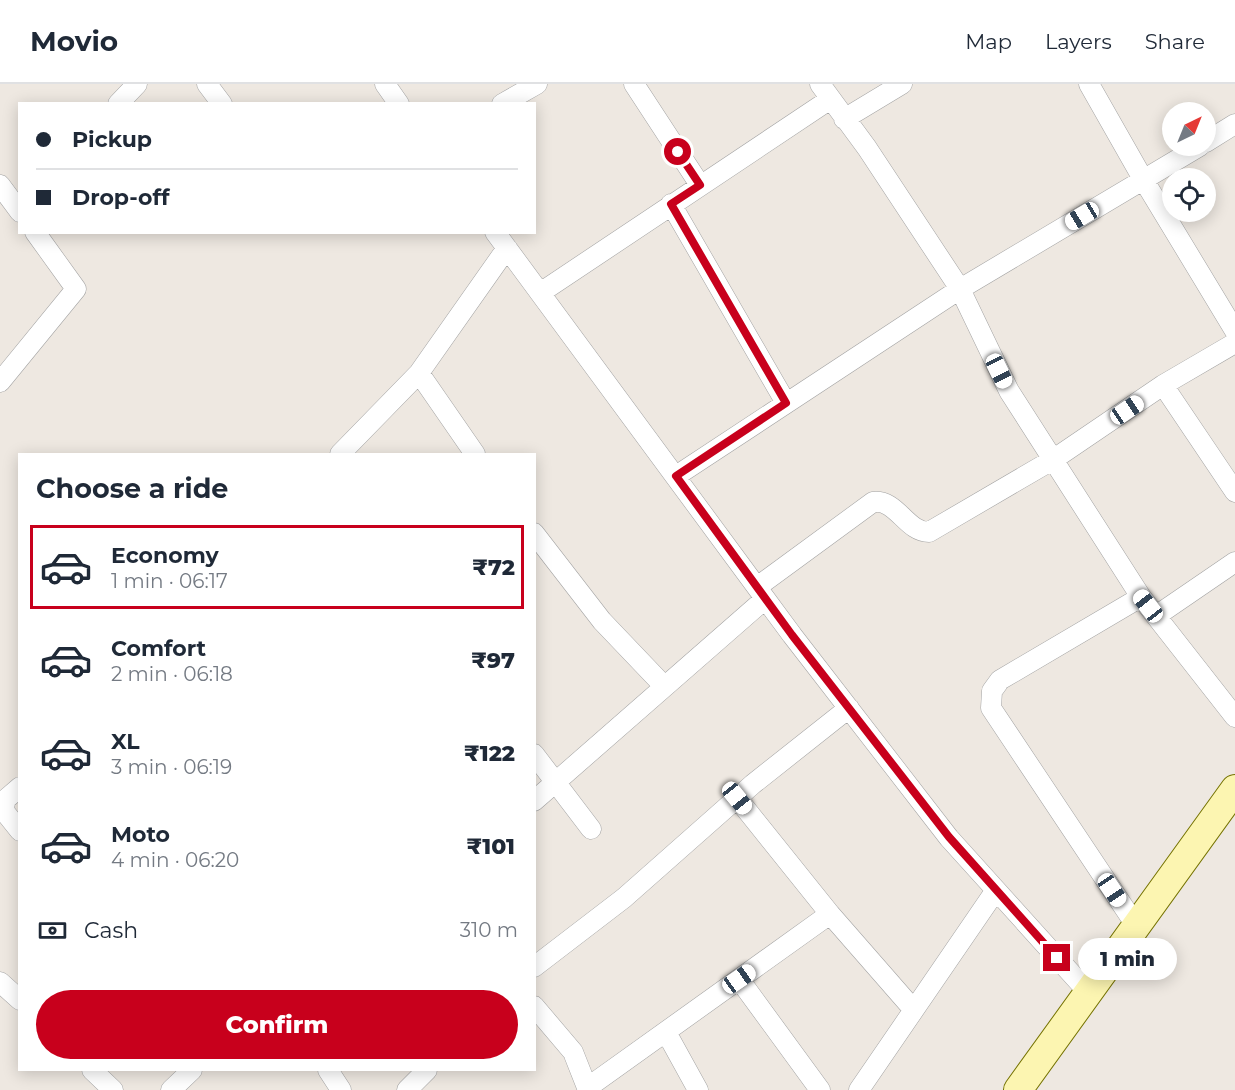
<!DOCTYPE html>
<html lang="en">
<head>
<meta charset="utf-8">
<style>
	body { margin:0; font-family:Montserrat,sans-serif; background:#f6f6f7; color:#1f2937; height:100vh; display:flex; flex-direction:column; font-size:22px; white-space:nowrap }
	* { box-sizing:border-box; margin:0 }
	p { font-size:20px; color:#747a83 }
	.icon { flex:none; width:33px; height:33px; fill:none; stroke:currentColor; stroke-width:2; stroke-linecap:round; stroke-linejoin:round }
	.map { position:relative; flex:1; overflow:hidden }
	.details { position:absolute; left:18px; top:369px; width:518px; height:618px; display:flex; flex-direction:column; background:#fff; border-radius:0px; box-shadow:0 3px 15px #0003 }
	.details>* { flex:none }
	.banner { position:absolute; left:18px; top:18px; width:518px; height:132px; border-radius:0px; box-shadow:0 3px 15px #0003; display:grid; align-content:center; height:132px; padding:0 18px; background:#fff }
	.needle { width:39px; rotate:43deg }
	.fabs { position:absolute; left:1162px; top:18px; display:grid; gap:12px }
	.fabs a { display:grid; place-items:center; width:54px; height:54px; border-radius:50%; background:#fff; box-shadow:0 3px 15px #0003; font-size:30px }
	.end { position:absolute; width:27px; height:27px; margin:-14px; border:8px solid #c8001c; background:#fff; box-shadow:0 0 0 3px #fff }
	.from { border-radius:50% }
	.bubble { position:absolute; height:42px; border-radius:21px; background:#fff; box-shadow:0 3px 15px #0003; font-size:20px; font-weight:800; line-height:42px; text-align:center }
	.car { position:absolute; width:18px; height:36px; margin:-18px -9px; border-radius:8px; box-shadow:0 0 4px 2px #0007; background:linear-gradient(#fff 24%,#345 0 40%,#fff 0 76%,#345 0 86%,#fff 0) }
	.banner b { display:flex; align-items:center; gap:21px; height:57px; font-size:22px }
	.banner b+b { border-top:2px solid #e0e1e3 }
	.banner i { width:15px; height:15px; background:#1f2937 }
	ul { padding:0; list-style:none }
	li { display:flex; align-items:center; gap:18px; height:84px; margin:0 12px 9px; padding:0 6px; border:3px solid transparent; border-radius:0px }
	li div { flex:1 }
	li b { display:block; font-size:22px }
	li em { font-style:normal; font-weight:800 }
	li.active { border-color:#c8001c }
	li>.icon { width:54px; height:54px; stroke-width:1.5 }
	h2 { padding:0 18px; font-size:27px; line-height:72px }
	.pay { display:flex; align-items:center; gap:15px; height:66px; padding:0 18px; font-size:22px }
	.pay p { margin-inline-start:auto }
	.cta { display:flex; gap:12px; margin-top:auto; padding:12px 18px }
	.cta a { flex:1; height:69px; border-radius:36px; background:#c8001c; color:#fff; font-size:24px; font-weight:800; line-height:69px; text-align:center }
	header { display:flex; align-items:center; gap:36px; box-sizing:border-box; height:84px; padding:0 30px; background:#fff; border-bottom:2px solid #e0e1e3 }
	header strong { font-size:28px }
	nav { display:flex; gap:33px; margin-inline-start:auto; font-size:21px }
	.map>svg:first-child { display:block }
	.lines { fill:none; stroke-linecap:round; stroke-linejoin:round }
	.street-casing { stroke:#a3a3a3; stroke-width:21 }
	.secondary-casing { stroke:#757200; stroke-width:30 }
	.street { stroke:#fff; stroke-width:20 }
	.secondary { stroke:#fcf5b1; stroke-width:28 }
	.route { stroke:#c8001c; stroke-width:8 }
</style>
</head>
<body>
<header>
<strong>Movio</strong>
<nav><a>Map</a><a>Layers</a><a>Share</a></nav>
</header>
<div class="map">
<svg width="1235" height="1006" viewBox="0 0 1235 1006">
	<rect width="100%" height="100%" fill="#eee8e1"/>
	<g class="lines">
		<g class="street-casing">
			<path id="street" d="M207 0 222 20
				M385 0 399 20
				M634 0 700 101
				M820 0 867 64 960 205 1009 307 1141 513 1235 633
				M1089 0 1143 95 1235 247
				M118 20 137 0
				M502 20 537 0
				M844 35 902 0
				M1206 58 1235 40
				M0 101 20 128
				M671 120 786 319
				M495 148 792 551 949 754 1088 908
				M540 209 829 16
				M419 289 475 370
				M0 298 76 205 35 148
				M1163 301 1235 408
				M340 370 419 289 507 164
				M676 392 960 205 1200 62
				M534 449 602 537 664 602
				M757 503 873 418C897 415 906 448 929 448L1054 375 1163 301 1235 259
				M1156 532 1235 478
				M534 670 591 745
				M20 703 5 716 4 727 20 747
				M737 714 830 830
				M534 717 765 515
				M1137 843 991 624 992 607 1000 596 1141 513
				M534 883 624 814 753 700 849 624
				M739 895 820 1006
				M0 898 20 916
				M534 922 573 968 588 1006
				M666 948 698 1006
				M92 986 113 1006
				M328 986 341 1006
				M587 1004 830 830 913 925
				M171 1006 192 986
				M407 1006 427 986
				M859 1006 996 806"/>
		</g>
		<g class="secondary-casing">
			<path id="secondary" d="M1018 1006 1235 705"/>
		</g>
		<use href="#street" class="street"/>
		<use href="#secondary" class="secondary"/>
	</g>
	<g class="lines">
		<path class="route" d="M678 68 700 101 671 120 786 319 676 392 792 551 949 753 1057 874"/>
	</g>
</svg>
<div class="fabs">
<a><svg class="needle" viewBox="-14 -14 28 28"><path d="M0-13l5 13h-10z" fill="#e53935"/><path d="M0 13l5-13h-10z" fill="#747a83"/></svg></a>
<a><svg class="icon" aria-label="locate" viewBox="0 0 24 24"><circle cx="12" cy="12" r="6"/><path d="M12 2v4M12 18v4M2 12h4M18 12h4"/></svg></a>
</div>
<i class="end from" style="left:678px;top:68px"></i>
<i class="end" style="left:1057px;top:874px"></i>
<div class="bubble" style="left:1078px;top:854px;width:99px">1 min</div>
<i class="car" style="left:1082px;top:132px;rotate:239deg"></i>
<i class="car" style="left:999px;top:287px;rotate:154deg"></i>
<i class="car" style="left:1127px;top:326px;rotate:56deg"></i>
<i class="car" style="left:1148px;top:522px;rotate:322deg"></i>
<i class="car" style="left:737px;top:714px;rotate:141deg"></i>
<i class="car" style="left:1112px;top:806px;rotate:146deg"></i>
<i class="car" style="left:739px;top:895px;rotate:55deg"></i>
<div class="banner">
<b><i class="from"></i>Pickup</b>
<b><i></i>Drop-off</b>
</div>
<section class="details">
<h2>Choose a ride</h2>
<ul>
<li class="active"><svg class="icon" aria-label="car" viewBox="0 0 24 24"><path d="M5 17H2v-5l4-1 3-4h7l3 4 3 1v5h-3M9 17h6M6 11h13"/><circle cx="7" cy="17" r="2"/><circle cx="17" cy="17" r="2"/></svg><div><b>Economy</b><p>1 min · 06:17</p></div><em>₹72</em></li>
<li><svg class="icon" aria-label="car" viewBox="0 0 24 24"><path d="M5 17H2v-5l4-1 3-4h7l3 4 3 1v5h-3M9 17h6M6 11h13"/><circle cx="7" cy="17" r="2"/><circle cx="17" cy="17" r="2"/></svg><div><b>Comfort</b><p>2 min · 06:18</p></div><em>₹97</em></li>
<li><svg class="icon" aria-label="car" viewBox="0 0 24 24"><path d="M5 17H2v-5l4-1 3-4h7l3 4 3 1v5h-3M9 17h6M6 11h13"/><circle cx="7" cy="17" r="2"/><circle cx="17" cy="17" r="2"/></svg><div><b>XL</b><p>3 min · 06:19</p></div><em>₹122</em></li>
<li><svg class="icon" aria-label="car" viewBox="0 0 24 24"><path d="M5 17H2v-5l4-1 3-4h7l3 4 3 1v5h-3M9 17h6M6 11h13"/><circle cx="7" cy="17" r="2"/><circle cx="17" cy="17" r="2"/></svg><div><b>Moto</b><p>4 min · 06:20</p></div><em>₹101</em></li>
</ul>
<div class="pay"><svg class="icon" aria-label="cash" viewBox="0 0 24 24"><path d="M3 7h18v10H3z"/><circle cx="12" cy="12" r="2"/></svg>Cash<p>310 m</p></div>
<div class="cta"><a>Confirm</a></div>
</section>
</div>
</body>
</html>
